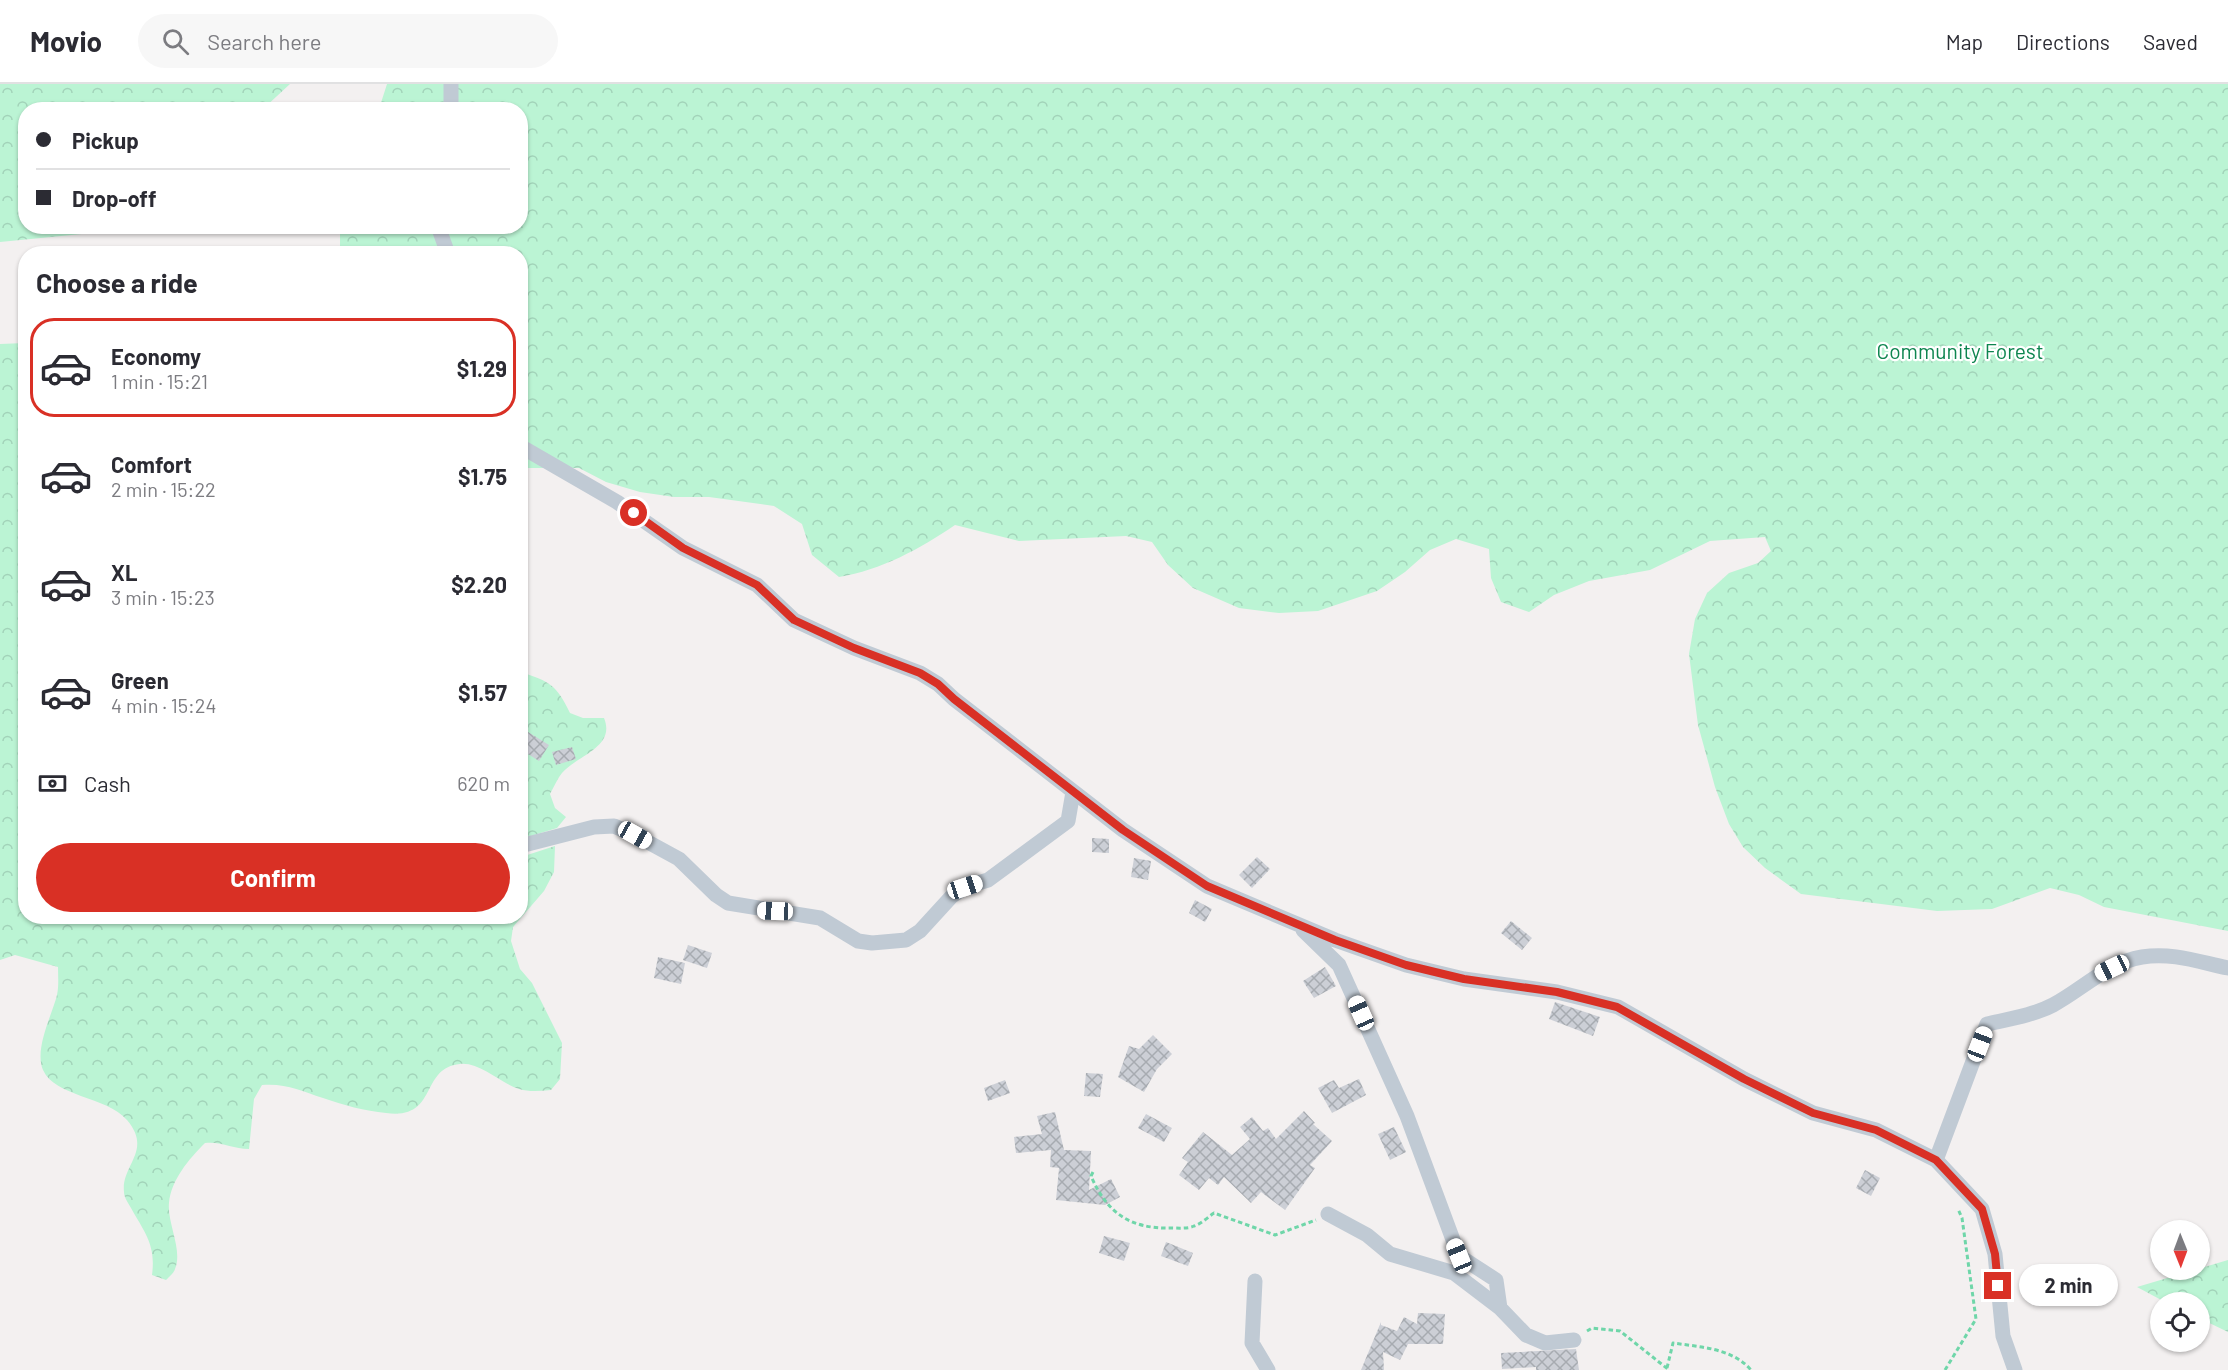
<!DOCTYPE html>
<html lang="en">
<head>
<meta charset="utf-8">
<style>
	body { margin:0; font-family:Barlow,sans-serif; background:#f7f7f7; color:#2b2b33; height:100vh; display:flex; flex-direction:column; font-size:22px; white-space:nowrap }
	* { box-sizing:border-box; margin:0 }
	p { font-size:20px; color:#7c7c81 }
	.icon { flex:none; width:33px; height:33px; fill:none; stroke:currentColor; stroke-width:2; stroke-linecap:round; stroke-linejoin:round }
	.map { position:relative; flex:1; overflow:hidden }
	.sheet { position:absolute; left:18px; top:162px; width:510px; height:678px; display:flex; flex-direction:column; background:#fff; border-radius:24px; box-shadow:0 2px 4px #0004 }
	.sheet>* { flex:none }
	.banner { position:absolute; left:18px; top:18px; width:510px; height:132px; border-radius:24px; box-shadow:0 2px 4px #0004; display:grid; align-content:center; height:132px; padding:0 18px; background:#fff }
	.needle { width:39px; rotate:179deg }
	.buttons { position:absolute; left:2150px; top:1136px; display:grid; gap:12px }
	.buttons a { display:grid; place-items:center; width:60px; height:60px; border-radius:50%; background:#fff; box-shadow:0 2px 4px #0004; font-size:30px }
	.end { position:absolute; width:27px; height:27px; margin:-14px; border:8px solid #d93025; background:#fff; box-shadow:0 0 0 3px #fff }
	.from { border-radius:50% }
	.bubble { position:absolute; height:42px; border-radius:21px; background:#fff; box-shadow:0 2px 4px #0004; font-size:20px; font-weight:700; line-height:42px; text-align:center }
	.car { position:absolute; width:18px; height:36px; margin:-18px -9px; border-radius:8px; box-shadow:0 0 4px 2px #0007; background:linear-gradient(#fff 24%,#345 0 40%,#fff 0 76%,#345 0 86%,#fff 0) }
	.banner b { display:flex; align-items:center; gap:21px; height:57px; font-size:22px }
	.banner b+b { border-top:2px solid #e1e1e2 }
	.banner i { width:15px; height:15px; background:#2b2b33 }
	ul { padding:0; list-style:none }
	li { display:flex; align-items:center; gap:18px; height:99px; margin:0 12px 9px; padding:0 6px; border:3px solid transparent; border-radius:24px }
	li div { flex:1 }
	li b { display:block; font-size:22px }
	li em { font-style:normal; font-weight:700 }
	li.on { border-color:#d93025 }
	li>.icon { width:54px; height:54px; stroke-width:1.5 }
	h2 { padding:0 18px; font-size:27px; line-height:72px }
	.pay { display:flex; align-items:center; gap:15px; height:66px; padding:0 18px; font-size:22px }
	.pay p { margin-inline-start:auto }
	.primary-button { display:flex; gap:12px; margin-top:auto; padding:12px 18px }
	.primary-button a { flex:1; height:69px; border-radius:36px; background:#d93025; color:#fff; font-size:24px; font-weight:700; line-height:69px; text-align:center }
	header { display:flex; align-items:center; gap:36px; box-sizing:border-box; height:84px; padding:0 30px; background:#fff; border-bottom:2px solid #e1e1e2 }
	header strong { font-size:28px }
	nav { display:flex; gap:33px; margin-inline-start:auto; font-size:21px }
	.search { width:420px; height:54px; background:#f7f7f7; display:flex; align-items:center; gap:15px; box-sizing:border-box; padding:0 21px; border-radius:33px; color:#7c7c81; font-size:22px }
	.map>svg:first-child { display:block }
	.forest { fill:url(#forest-crowns) }
	.building { fill:url(#building-cross-hatch) }
	.lines { fill:none; stroke-linecap:round; stroke-linejoin:round }
	.path { stroke:#6fd6a9; stroke-width:3; stroke-dasharray:4.5 3; stroke-linecap:butt }
	.street { stroke:#c0cad4; stroke-width:15 }
	.route { stroke:#d93025; stroke-width:8 }
	.labels { text-anchor:middle; stroke-width:4.5; stroke-linejoin:round; paint-order:stroke }
	.park-label { font-size:21px; fill:#0d854f; stroke:#fff }
</style>
</head>
<body>
<header>
<strong>Movio</strong>
<div class="search"><svg class="icon" aria-label="search" viewBox="0 0 24 24"><circle cx="10" cy="10" r="6"/><path d="M15 15l6 6"/></svg>Search here</div>
<nav><a>Map</a><a>Directions</a><a>Saved</a></nav>
</header>
<div class="map">
<svg width="2228" height="1286" viewBox="0 0 2228 1286">
	<defs>
		<pattern id="forest-crowns" width="20" height="18" patternUnits="userSpaceOnUse" patternTransform="scale(1.5)"><rect width="20" height="18" fill="#bbf4d4"/><path d="M2 6a3 3 0 1 1 6 0M12 15a3 3 0 1 1 6 0" fill="none" stroke="#a2d3b9"/></pattern>
		<pattern id="building-cross-hatch" width="8" height="8" patternUnits="userSpaceOnUse" patternTransform="scale(1.5)"><rect width="8" height="8" fill="#cccfd6"/><path d="M0 0l8 8M0 8l8-8" fill="none" stroke="#a7abb1"/></pattern>
	</defs>
	<rect width="100%" height="100%" fill="#f3f0f0"/>
	<path class="forest" d="M0 0H290L263 25 26 26V142L107 143 102 148 0 158Z
		M387 0H2228V847L2104 823 2079 811 2050 804 1992 825 1937 827 1801 810 1765 784 1743 763 1729 740 1715 703 1698 641 1689 570 1695 535 1707 509 1729 489 1758 479 1771 467 1765 453 1710 457 1650 486 1589 497 1554 511 1529 528 1501 518 1491 494 1489 465 1456 455 1430 466 1405 488 1377 507 1318 527 1279 529 1239 524 1193 504 1168 481 1152 458 1126 452 1019 457 955 441C920 465 881 486 839 493L812 471 802 440 774 422 709 413H674L640 408 606 398 579 384H521L520 170H340V143L520 142V26L379 25Z
		M25 259 26 832H520L521 773 555 762 554 788 544 807 513 843 511 857 520 885 532 899 562 959 560 995 551 1006C540 1007 529 1008 519 1005 500 999 480 978 460 980 419 984 439 1036 386 1029 365 1027 343 1021 323 1014 301 1007 286 999 262 1001L254 1015 249 1065C233 1065 221 1057 205 1059 189 1075 171 1096 169 1119 167 1139 183 1166 175 1185 174 1189 169 1193 166 1196L152 1191C156 1161 145 1149 131 1124 128 1119 124 1113 124 1108 121 1081 153 1067 127 1036 106 1012 55 1013 43 986 34 965 52 931 57 911 59 902 58 892 58 883L15 871 0 876V260Z
		M521 588C550 598 556 600 570 629L583 634H604C616 663 578 671 562 689 557 695 554 703 550 710L555 724 566 733 557 744 521 755Z
		M2228 1176V1248L2199 1234V1218H2165L2137 1203Z"/>
	<path class="building" d="M520 643 549 661 539 677 520 665Z
		M572 663 576 675 556 681 552 668Z
		M1092 754 1109 755V769L1092 768Z
		M1257 773 1270 785 1252 804 1239 791Z
		M1134 774 1151 777 1148 796 1131 793Z
		M1195 816 1212 825 1205 838 1189 829Z
		M1511 837 1532 854 1522 866 1501 849Z
		M688 861 712 869 707 884 683 876Z
		M658 873 685 879 681 900 654 894Z
		M1325 883 1336 902 1314 914 1303 897Z
		M1555 918 1600 933 1593 952 1549 935Z
		M1153 951 1172 970 1157 985 1144 1008 1118 993 1129 962 1139 965Z
		M1086 989 1103 990 1100 1013 1084 1012Z
		M1359 995 1366 1011 1332 1029 1318 1004 1334 996 1339 1004Z
		M1005 996 1010 1009 988 1017 984 1004Z
		M1304 1027 1315 1039 1313 1040 1332 1057 1310 1081 1315 1084 1285 1126 1261 1108 1251 1119 1224 1093 1218 1101 1209 1094 1199 1106 1179 1091 1188 1078 1182 1074 1203 1048 1232 1071 1250 1055 1240 1043 1252 1033 1263 1047 1268 1044 1276 1055Z
		M1055 1028 1064 1066 1091 1067 1089 1106 1111 1095 1120 1113 1105 1121 1056 1116 1059 1084 1050 1083 1051 1066 1016 1069 1014 1053 1042 1050 1037 1032Z
		M1146 1030 1172 1044 1164 1058 1138 1044Z
		M1394 1043 1406 1068 1390 1076 1378 1050Z
		M1865 1086 1880 1094 1871 1112 1856 1104Z
		M1104 1152 1130 1159 1124 1177 1099 1169Z
		M1166 1158 1193 1169 1188 1182 1161 1172Z
		M1418 1229 1445 1230 1443 1260H1408L1400 1276 1383 1268 1384 1286H1361L1381 1238V1241L1397 1247 1404 1233 1417 1240Z
		M1576 1265 1579 1286H1536V1283L1502 1285 1501 1269Z"/>
	<g class="lines">
		<path class="path" d="M1093 1088 1091 1092C1107 1129 1130 1145 1171 1144 1177 1144 1188 1145 1194 1142 1201 1140 1208 1133 1214 1129L1275 1151 1316 1136
			M1587 1247 1592 1244 1620 1247 1669 1286
			M1667 1284 1673 1259C1700 1263 1732 1264 1751 1286
			M1945 1286 1976 1235 1962 1134 1958 1125"/>
		<path class="street" d="M451 0V26
			M438 142 448 170
			M520 362 617 418 683 464 757 501 794 536 854 564 920 589 938 600 954 615 1123 746 1207 802 1335 856 1406 881 1464 895 1557 908 1618 923 1744 995 1813 1029 1876 1046 1936 1076 1982 1125 1995 1170 2003 1252 2015 1286
			M520 762 594 743 614 742 635 751 679 775 716 811 728 819 820 834 858 857 872 859 906 856 920 847 952 812 965 803 988 796 1068 737 1073 708
			M1303 846 1339 881 1407 1032 1459 1172 1496 1196 1500 1224 1526 1251 1545 1259 1574 1256
			M1936 1076 1987 940C2009 935 2034 931 2053 921 2083 905 2107 879 2142 873 2172 868 2199 878 2228 884
			M1328 1130 1367 1151 1390 1170 1454 1189 1500 1224
			M1255 1197 1252 1259 1268 1286"/>
	</g>
	<g class="lines">
		<path class="route" d="M634 429 683 464 757 501 794 536 854 564 920 589 938 600 954 615 1123 746 1207 802 1335 856 1406 881 1464 895 1557 908 1617 923 1744 995 1813 1029 1876 1046 1936 1076 1982 1125 1995 1170 1998 1202"/>
	</g>
	<g class="labels">
		<g class="park-label">
			<text x="1960" y="275">Community Forest</text>
		</g>
	</g>
</svg>
<div class="buttons">
<a><svg class="needle" viewBox="-14 -14 28 28"><path d="M0-13l5 13h-10z" fill="#e53935"/><path d="M0 13l5-13h-10z" fill="#7c7c81"/></svg></a>
<a><svg class="icon" aria-label="locate" viewBox="0 0 24 24"><circle cx="12" cy="12" r="6"/><path d="M12 2v4M12 18v4M2 12h4M18 12h4"/></svg></a>
</div>
<i class="end from" style="left:634px;top:429px"></i>
<i class="end" style="left:1998px;top:1202px"></i>
<div class="bubble" style="left:2019px;top:1180px;width:99px">2 min</div>
<i class="car" style="left:635px;top:751px;rotate:119deg"></i>
<i class="car" style="left:965px;top:803px;rotate:72deg"></i>
<i class="car" style="left:775px;top:827px;rotate:272deg"></i>
<i class="car" style="left:2112px;top:884px;rotate:245deg"></i>
<i class="car" style="left:1361px;top:929px;rotate:336deg"></i>
<i class="car" style="left:1980px;top:960px;rotate:21deg"></i>
<i class="car" style="left:1459px;top:1172px;rotate:338deg"></i>
<div class="banner">
<b><i class="from"></i>Pickup</b>
<b><i></i>Drop-off</b>
</div>
<section class="sheet">
<h2>Choose a ride</h2>
<ul>
<li class="on"><svg class="icon" aria-label="car" viewBox="0 0 24 24"><path d="M5 17H2v-5l4-1 3-4h7l3 4 3 1v5h-3M9 17h6M6 11h13"/><circle cx="7" cy="17" r="2"/><circle cx="17" cy="17" r="2"/></svg><div><b>Economy</b><p>1 min · 15:21</p></div><em>$1.29</em></li>
<li><svg class="icon" aria-label="car" viewBox="0 0 24 24"><path d="M5 17H2v-5l4-1 3-4h7l3 4 3 1v5h-3M9 17h6M6 11h13"/><circle cx="7" cy="17" r="2"/><circle cx="17" cy="17" r="2"/></svg><div><b>Comfort</b><p>2 min · 15:22</p></div><em>$1.75</em></li>
<li><svg class="icon" aria-label="car" viewBox="0 0 24 24"><path d="M5 17H2v-5l4-1 3-4h7l3 4 3 1v5h-3M9 17h6M6 11h13"/><circle cx="7" cy="17" r="2"/><circle cx="17" cy="17" r="2"/></svg><div><b>XL</b><p>3 min · 15:23</p></div><em>$2.20</em></li>
<li><svg class="icon" aria-label="car" viewBox="0 0 24 24"><path d="M5 17H2v-5l4-1 3-4h7l3 4 3 1v5h-3M9 17h6M6 11h13"/><circle cx="7" cy="17" r="2"/><circle cx="17" cy="17" r="2"/></svg><div><b>Green</b><p>4 min · 15:24</p></div><em>$1.57</em></li>
</ul>
<div class="pay"><svg class="icon" aria-label="cash" viewBox="0 0 24 24"><path d="M3 7h18v10H3z"/><circle cx="12" cy="12" r="2"/></svg>Cash<p>620 m</p></div>
<div class="primary-button"><a>Confirm</a></div>
</section>
</div>
</body>
</html>
